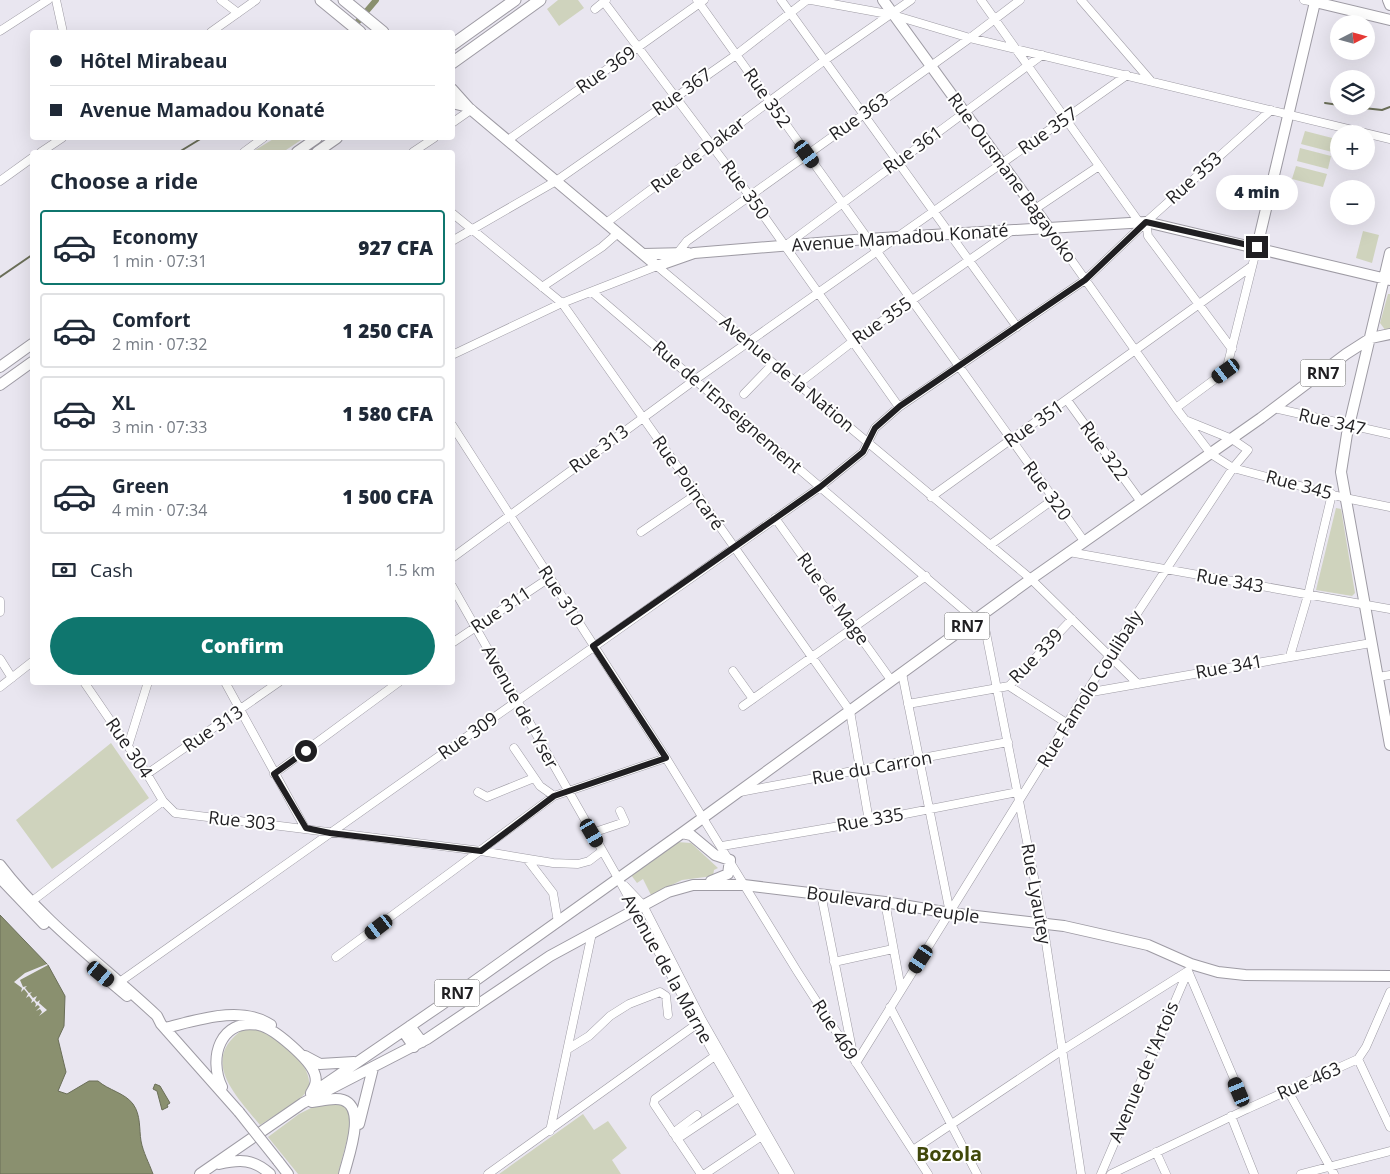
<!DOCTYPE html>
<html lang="en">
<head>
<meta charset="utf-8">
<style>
	body { margin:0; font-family:"Open Sans",sans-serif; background:#f6f6f7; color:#1f2937; height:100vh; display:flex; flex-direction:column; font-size:19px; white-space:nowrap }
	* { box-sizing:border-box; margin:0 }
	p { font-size:16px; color:#747a83 }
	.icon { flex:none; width:28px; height:28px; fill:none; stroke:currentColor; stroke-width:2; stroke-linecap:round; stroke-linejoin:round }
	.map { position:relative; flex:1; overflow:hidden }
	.side { position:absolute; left:30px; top:150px; width:425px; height:535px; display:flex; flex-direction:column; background:#fff; border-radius:5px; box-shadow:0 5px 20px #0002 }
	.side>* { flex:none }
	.guide { position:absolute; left:30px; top:30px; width:425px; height:110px; border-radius:5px; box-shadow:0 5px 20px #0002; display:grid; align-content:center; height:110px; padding:0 20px; background:#fff }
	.needle { width:32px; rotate:84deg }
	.tools { position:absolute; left:1330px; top:15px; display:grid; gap:10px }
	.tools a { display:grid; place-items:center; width:45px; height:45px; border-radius:50%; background:#fff; box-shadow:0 5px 20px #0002; font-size:25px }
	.end { position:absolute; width:22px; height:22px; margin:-11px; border:6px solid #201f22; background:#fff; box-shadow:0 0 0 2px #fff }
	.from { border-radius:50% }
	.bubble { position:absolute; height:35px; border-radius:18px; background:#fff; box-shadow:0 5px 20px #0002; font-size:16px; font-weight:800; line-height:35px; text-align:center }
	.car { position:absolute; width:15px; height:30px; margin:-15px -8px; border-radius:6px; box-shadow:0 0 4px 1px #0007; background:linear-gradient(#222 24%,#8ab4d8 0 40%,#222 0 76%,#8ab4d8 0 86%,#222 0) }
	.guide b { display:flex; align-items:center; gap:18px; height:48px; font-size:19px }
	.guide b+b { border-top:1px solid #e0e1e3 }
	.guide i { width:12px; height:12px; background:#1f2937 }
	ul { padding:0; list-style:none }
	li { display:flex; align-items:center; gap:15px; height:75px; margin:0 10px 8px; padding:0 10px; border:2px solid #e0e1e3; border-radius:5px }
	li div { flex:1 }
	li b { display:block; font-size:19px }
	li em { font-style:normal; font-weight:800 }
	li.active { border-color:#0f766e }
	li>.icon { width:45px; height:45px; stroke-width:1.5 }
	h2 { padding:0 20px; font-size:22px; line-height:60px }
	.pay { display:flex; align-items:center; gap:12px; height:55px; padding:0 20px; font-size:19px }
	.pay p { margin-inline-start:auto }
	.cta { display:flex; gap:10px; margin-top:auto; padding:10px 20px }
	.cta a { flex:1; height:58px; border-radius:30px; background:#0f766e; color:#fff; font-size:20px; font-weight:800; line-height:58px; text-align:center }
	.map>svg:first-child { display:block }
	.green { fill:#cfd3bd }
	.water { fill:#8a906f; stroke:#6a6e58 }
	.pier { fill:#e9e6f0 }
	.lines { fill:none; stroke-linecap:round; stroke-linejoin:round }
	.stream { stroke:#6a6e58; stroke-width:2 }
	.canal { stroke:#8a906f; stroke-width:6 }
	.minor-casing { stroke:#9e9ba4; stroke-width:9 }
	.major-casing { stroke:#9e9ba4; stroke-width:12 }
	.highway-casing { stroke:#9e9ba4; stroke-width:13 }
	.minor { stroke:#fff; stroke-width:8 }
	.major { stroke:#fff; stroke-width:10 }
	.highway { stroke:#fff; stroke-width:11 }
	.major-bridge-casing { stroke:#9e9ba4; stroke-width:12; stroke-linecap:butt }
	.major-bridge { stroke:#fff; stroke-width:10 }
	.route { stroke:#201f22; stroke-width:6 }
	.labels { text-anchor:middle; stroke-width:4; stroke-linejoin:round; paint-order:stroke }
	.shield { fill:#fff; stroke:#636264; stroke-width:1 }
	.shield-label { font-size:16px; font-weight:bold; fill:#201f22 }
	.street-label { font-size:18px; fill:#201f22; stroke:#fff }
	.quarter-label { font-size:20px; font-weight:bold; fill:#41480b; stroke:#fff }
</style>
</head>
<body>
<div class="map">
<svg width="1390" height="1174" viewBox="0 0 1390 1174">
	<rect width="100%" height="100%" fill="#e9e6f0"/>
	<path class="green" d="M558 0H578L584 8 559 26 547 9Z
		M1305 131 1336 139 1332 152 1301 144Z
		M275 138H304L283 152H252Z
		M1300 148 1331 156 1328 169 1297 161Z
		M1296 166 1327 174 1323 187 1292 179Z
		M1363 231 1379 235 1372 263 1356 258Z
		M1388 294H1390V331H1386L1380 323Z
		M1336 508 1341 509 1355 593 1352 596 1316 590Z
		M111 743 149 798 52 869 16 820Z
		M677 842 691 843 718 868 714 870 713 876 682 880 651 895 643 879 637 883 631 875Z
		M245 1028C249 1028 256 1027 260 1029 278 1034 319 1070 307 1091 300 1102 272 1117 260 1125 235 1094 198 1059 245 1028Z
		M341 1102 348 1106 352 1121 338 1174H298L268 1137 299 1114 317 1105Z
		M583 1114 594 1130 608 1121 627 1148 612 1160 621 1174H499Z"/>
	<path class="water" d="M0 915 48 965 65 996 64 1026 58 1039 66 1072 58 1091 67 1094 89 1081H98C108 1090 125 1093 133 1104 141 1115 139 1129 141 1141 143 1152 149 1163 153 1174H0Z
		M155 1084 160 1086 170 1103 167 1105 168 1107 162 1110 157 1091 153 1089Z"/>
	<path class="pier" d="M47 964 48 965 20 980 23 987 27 986 25 988 29 993 32 992 30 994 33 998 37 996 35 1000 37 1002 40 1000 39 1003 47 1010 39 1016 42 1012 40 1009 36 1011 40 1007 38 1005 35 1007 36 1004 34 1001 31 1003 32 1000 29 996 26 998 28 994 24 989 21 992 22 988 14 982 25 973Z"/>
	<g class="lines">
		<path class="stream" d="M1325 103 1339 105
			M1345 106 1382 110 1390 107
			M179 152 202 138
			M0 277 32 255"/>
		<path class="canal" d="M349 32 376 0"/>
		<g class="minor-casing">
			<path id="minor" d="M56 0 63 32
				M221 0 238 13
				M697 0 1084 541
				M781 0 1017 327
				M811 0 893 15 970 38 1390 139
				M981 0 1139 222
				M1081 0 1151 81
				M1304 0 1315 2
				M604 2 749 195 899 407
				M595 9 606 0
				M0 31 48 0
				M211 32 256 0
				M452 123 472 109
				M508 140 704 0
				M41 152 62 138
				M244 152 263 138
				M413 152 434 138
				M0 181 32 158
				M1035 209 1099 166
				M452 213 562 303 850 711 869 821
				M1146 222 1148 236 1232 349
				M606 223 825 60 911 0
				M1048 227 1176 408 1211 454 1233 468 1345 498 1390 507
				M452 241 556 181 736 55 807 0
				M785 246 1042 55
				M676 255 687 241 970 38 1020 0
				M542 287 602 247 618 233
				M592 292 985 628 1043 923 1081 1174
				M452 355 562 303 657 266 1031 579 1138 684
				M798 384 852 342 1011 231
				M744 394 773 364
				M1067 400 1141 502
				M1176 408 1226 371 1257 247
				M1274 408 1390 434
				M452 425 666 758 797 971 928 1174
				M931 497 1252 266
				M775 518 891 680
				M641 532 697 494
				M990 545 1054 499
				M1069 552 1390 609
				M452 558 696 379 1127 75
				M452 586 618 878 715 1056 784 1174
				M0 601V612
				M452 643 549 578
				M1290 656 1308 595 1332 494
				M0 659 12 678
				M733 671 753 699
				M902 673 950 913
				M1378 677 1390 675
				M84 682 147 774 163 801 175 813 481 851 553 863 578 864 589 861 602 851
				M225 682 305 828
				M1009 686 1068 724
				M0 687 32 662
				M1086 693 1371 643
				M908 704 1009 686 1072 619
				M743 706 926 576
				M128 746 148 682
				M514 748 540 786 554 796
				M147 774 279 682
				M274 774 399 682
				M478 792 487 797 534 778
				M740 792 1008 742
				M592 833 625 822 620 811
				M722 846 869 821 1018 792
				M527 859 553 893 558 922
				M625 886 643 905 702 1020 790 1174
				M821 894 853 1054
				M885 902 901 989
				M27 905 163 801
				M336 957 554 796 666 758
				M834 962 893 949
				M1188 971 1247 1109
				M121 981 820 487 863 452 875 428 899 407 1085 280 1146 222 1271 110
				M890 1007 977 1174
				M568 1049 589 1036 610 1016 629 1004 660 992 666 996 668 1015
				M1358 1059 1390 1127
				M856 1063 1109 656 1233 468 1248 450 1232 439 1185 420
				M1288 1091 1334 1174
				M1231 1116 1254 1174
				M550 1131 592 933
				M673 1133 697 1115
				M677 1139 743 1095
				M913 1150 1061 1051 1188 971
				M1156 1152 1166 1174
				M488 1174 701 1021
				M701 1174 654 1104 655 1099 719 1053
				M705 1174 766 1133
				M1101 1174 1188 971
				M1111 1174 1247 1109 1358 1059 1366 1047 1390 992
				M1301 1174 1390 1151"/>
		</g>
		<g class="major-casing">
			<path id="major" d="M883 0 1048 227
				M1388 0 1390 5
				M452 89 469 108 657 266 694 253 867 239 1146 222 1390 280
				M452 103 468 107
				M297 152 317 138
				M317 152 337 138
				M1257 247 1315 2 1390 20
				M1390 253 1347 434 1341 472 1390 745
				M643 254 688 253
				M0 367 32 344
				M0 385 32 362
				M682 833 691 835 715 855 730 860 728 874 711 881
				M0 865C44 923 104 966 157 1016L161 1024 239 1112
				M0 878 44 924
				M96 970 127 996
				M410 1026 422 1042
				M165 1028C198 1020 241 1005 271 1025
				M403 1031 414 1047
				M305 1056 320 1064 354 1062
				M222 1087C208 1058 220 1018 259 1025 274 1028 311 1060 315 1075 317 1082 315 1086 311 1093
				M311 1094 441 1005 682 833 1031 579 1261 418 1346 354 1371 338 1390 334
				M312 1102C321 1101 334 1097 343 1100 367 1108 348 1157 344 1174
				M359 1124 373 1068
				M278 1161 288 1174
				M219 1164C240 1159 254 1159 270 1174
				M200 1174 303 1103 427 1039 550 956 668 892 693 885H744L885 902 950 913 1064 926 1148 945 1191 964 1218 972 1245 975 1390 976"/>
		</g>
		<g class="highway-casing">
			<path id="highway" d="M321 0 360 32
				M344 0 383 32
				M452 45 515 0
				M452 63 540 0"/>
		</g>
		<use href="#minor" class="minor"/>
		<use href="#major" class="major"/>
		<use href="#highway" class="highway"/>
		<g class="major-bridge-casing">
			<path id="major-bridge" d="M239 1112 278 1161"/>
		</g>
		<use href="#major-bridge" class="major-bridge"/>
	</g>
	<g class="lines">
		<path class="route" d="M306 751 274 774 306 828 330 833 481 851 554 796 666 758 593 646 820 487 863 452 875 428 900 406 1085 280 1146 222 1257 247"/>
	</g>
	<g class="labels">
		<g class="shield">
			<rect x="1300.5" y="359.5" width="45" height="27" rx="4"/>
			<rect x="944.5" y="612.5" width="45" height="27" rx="4"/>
			<rect x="434.5" y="979.5" width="45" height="27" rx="4"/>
		</g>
		<g class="shield-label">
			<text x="1323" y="379">RN7</text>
			<text x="967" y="632">RN7</text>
			<text x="457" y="999">RN7</text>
		</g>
		<g class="street-label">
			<text transform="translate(606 70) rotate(-35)" y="6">Rue 369</text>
			<text transform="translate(682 92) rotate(-35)" y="6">Rue 367</text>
			<text transform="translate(767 98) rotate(55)" y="6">Rue 352</text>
			<text transform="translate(859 117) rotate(-35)" y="6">Rue 363</text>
			<text transform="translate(1048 131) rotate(-35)" y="6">Rue 357</text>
			<text transform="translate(913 150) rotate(-36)" y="6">Rue 361</text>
			<text transform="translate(698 155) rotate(-37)" y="6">Rue de Dakar</text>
			<text transform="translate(1012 178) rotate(54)" y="6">Rue Ousmane Bagayoko</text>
			<text transform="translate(1194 178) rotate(-42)" y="6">Rue 353</text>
			<text transform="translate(745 190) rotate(54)" y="6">Rue 350</text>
			<text transform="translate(900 238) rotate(-4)" y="6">Avenue Mamadou Konaté</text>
			<text transform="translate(882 321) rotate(-35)" y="6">Rue 355</text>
			<text transform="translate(787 374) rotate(40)" y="6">Avenue de la Nation</text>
			<text transform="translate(727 407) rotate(41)" y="6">Rue de l'Enseignement</text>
			<text transform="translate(1332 422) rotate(13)" y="6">Rue 347</text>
			<text transform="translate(1034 424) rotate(-35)" y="6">Rue 351</text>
			<text transform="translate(599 449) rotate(-36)" y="6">Rue 313</text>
			<text transform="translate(1104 451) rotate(54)" y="6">Rue 322</text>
			<text transform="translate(688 483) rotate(55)" y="6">Rue Poincaré</text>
			<text transform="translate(1299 485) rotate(15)" y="6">Rue 345</text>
			<text transform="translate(1047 491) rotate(54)" y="6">Rue 320</text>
			<text transform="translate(1230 581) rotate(10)" y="6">Rue 343</text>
			<text transform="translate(561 596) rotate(57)" y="6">Rue 310</text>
			<text transform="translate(833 599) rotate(54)" y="6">Rue de Mage</text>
			<text transform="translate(501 610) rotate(-34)" y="6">Rue 311</text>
			<text transform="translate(1036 656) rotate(-46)" y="6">Rue 339</text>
			<text transform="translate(1229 667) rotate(-10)" y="6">Rue 341</text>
			<text transform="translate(1090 689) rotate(-58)" y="6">Rue Famolo Coulibaly</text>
			<text transform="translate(520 707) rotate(61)" y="6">Avenue de l'Yser</text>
			<text transform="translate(213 729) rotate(-34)" y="6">Rue 313</text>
			<text transform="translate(468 736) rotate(-35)" y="6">Rue 309</text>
			<text transform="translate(129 748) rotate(56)" y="6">Rue 304</text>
			<text transform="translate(872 768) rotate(-10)" y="6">Rue du Carron</text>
			<text transform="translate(870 820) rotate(-10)" y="6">Rue 335</text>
			<text transform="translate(242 821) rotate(6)" y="6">Rue 303</text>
			<text transform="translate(1036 894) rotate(80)" y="6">Rue Lyautey</text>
			<text transform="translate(893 905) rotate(8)" y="6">Boulevard du Peuple</text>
			<text transform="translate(667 969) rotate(61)" y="6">Avenue de la Marne</text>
			<text transform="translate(835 1030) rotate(57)" y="6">Rue 469</text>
			<text transform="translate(1144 1072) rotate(-67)" y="6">Avenue de l'Artois</text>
			<text transform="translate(1309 1081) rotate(-24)" y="6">Rue 463</text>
		</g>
		<g class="quarter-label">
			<text x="949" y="1161">Bozola</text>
		</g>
	</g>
</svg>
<div class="tools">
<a><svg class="needle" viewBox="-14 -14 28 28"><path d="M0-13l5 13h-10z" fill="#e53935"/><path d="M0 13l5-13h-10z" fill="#747a83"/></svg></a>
<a><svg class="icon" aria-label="layers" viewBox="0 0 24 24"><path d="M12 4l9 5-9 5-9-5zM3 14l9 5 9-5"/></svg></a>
<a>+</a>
<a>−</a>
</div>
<i class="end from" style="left:306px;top:751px"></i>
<i class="end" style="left:1257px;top:247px"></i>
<div class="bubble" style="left:1216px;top:175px;width:82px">4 min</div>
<i class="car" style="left:807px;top:154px;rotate:144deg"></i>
<i class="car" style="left:1226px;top:371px;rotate:234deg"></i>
<i class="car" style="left:592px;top:833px;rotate:150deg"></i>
<i class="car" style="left:379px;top:927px;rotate:233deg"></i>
<i class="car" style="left:921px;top:959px;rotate:213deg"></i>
<i class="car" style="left:101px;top:974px;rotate:130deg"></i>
<i class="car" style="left:1239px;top:1092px;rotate:337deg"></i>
<div class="guide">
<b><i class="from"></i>Hôtel Mirabeau</b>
<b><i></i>Avenue Mamadou Konaté</b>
</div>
<section class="side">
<h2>Choose a ride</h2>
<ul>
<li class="active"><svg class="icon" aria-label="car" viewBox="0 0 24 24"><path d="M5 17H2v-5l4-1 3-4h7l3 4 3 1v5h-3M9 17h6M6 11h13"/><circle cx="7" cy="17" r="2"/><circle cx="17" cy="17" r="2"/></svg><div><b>Economy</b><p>1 min · 07:31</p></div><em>927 CFA</em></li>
<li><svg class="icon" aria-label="car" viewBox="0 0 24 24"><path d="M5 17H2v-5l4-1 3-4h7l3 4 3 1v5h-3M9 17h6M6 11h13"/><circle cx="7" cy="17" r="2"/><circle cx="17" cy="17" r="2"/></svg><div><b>Comfort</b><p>2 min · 07:32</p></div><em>1 250 CFA</em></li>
<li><svg class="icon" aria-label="car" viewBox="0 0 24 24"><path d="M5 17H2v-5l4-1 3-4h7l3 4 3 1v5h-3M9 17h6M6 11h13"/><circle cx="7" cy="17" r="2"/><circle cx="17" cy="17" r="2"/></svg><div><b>XL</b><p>3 min · 07:33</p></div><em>1 580 CFA</em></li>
<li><svg class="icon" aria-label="car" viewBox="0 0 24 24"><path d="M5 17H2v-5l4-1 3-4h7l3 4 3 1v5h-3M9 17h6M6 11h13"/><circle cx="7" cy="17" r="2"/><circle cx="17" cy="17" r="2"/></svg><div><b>Green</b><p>4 min · 07:34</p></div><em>1 500 CFA</em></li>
</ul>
<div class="pay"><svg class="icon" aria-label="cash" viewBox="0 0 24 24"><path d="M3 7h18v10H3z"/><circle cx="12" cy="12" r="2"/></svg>Cash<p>1.5 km</p></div>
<div class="cta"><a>Confirm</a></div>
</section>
</div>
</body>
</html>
